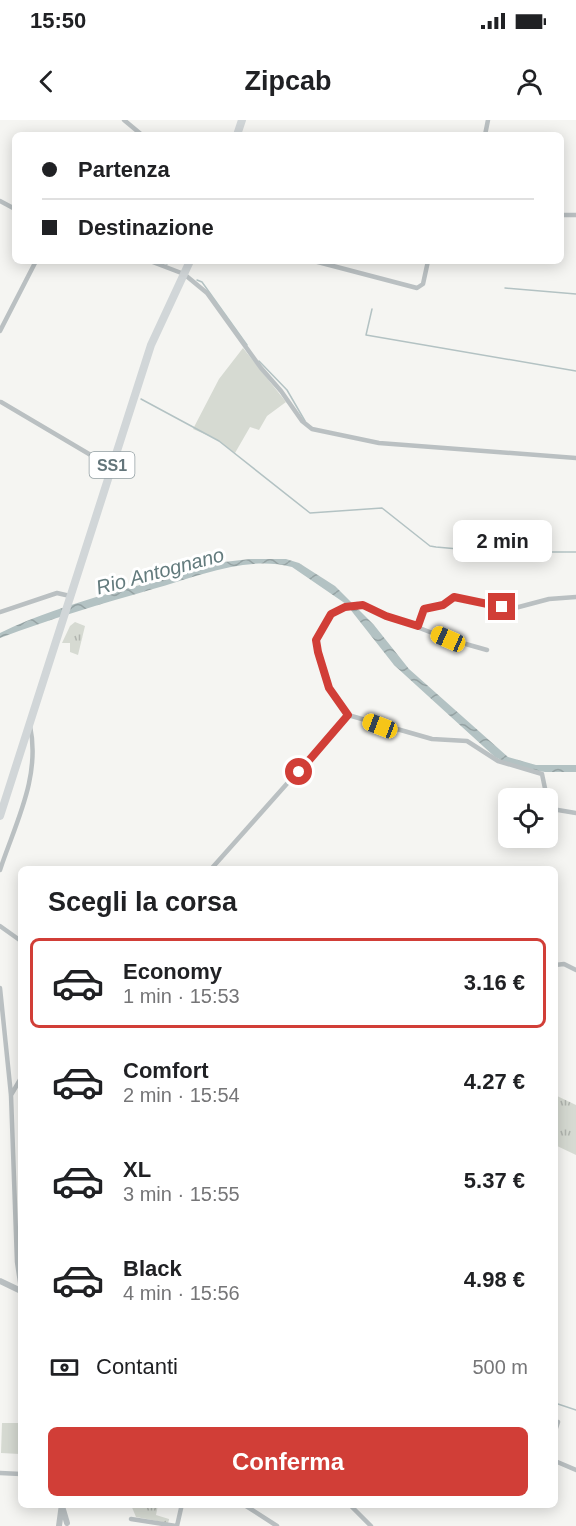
<!DOCTYPE html>
<html lang="it">
<head>
<meta charset="utf-8">
<style>
	body { margin:0; font-family:Helvetica,sans-serif; background:#f6f6f6; color:#202124; height:100vh; display:flex; flex-direction:column; font-size:22px; white-space:nowrap }
	* { box-sizing:border-box; margin:0 }
	p { font-size:20px; color:#757577 }
	.icon { flex:none; width:33px; height:33px; fill:none; stroke:currentColor; stroke-width:2; stroke-linecap:round; stroke-linejoin:round }
	.map { position:relative; flex:1; overflow:hidden }
	.sheet { position:absolute; left:18px; top:746px; width:540px; height:642px; display:flex; flex-direction:column; background:#fff; border-radius:9px; box-shadow:0 3px 15px #0003 }
	.sheet>* { flex:none }
	.top-card { position:absolute; left:12px; top:12px; width:552px; height:132px; border-radius:9px; box-shadow:0 3px 15px #0003; display:grid; align-content:center; height:132px; padding:0 30px; background:#fff }
	.controls { position:absolute; left:498px; top:668px; display:grid; gap:12px }
	.controls a { display:grid; place-items:center; width:60px; height:60px; border-radius:9px; background:#fff; box-shadow:0 3px 15px #0003; font-size:30px }
	.end { position:absolute; width:27px; height:27px; margin:-14px; border:8px solid #d13e37; background:#fff; box-shadow:0 0 0 3px #fff }
	.from { border-radius:50% }
	.bubble { position:absolute; height:42px; border-radius:9px; background:#fff; box-shadow:0 3px 15px #0003; font-size:20px; font-weight:700; line-height:42px; text-align:center }
	.car { position:absolute; width:18px; height:36px; margin:-18px -9px; border-radius:8px; box-shadow:0 0 4px 2px #0007; background:linear-gradient(#f5c518 24%,#345 0 40%,#f5c518 0 76%,#345 0 86%,#f5c518 0) }
	.top-card b { display:flex; align-items:center; gap:21px; height:57px; font-size:22px }
	.top-card b+b { border-top:2px solid #e0e0e0 }
	.top-card i { width:15px; height:15px; background:#202124 }
	ul { padding:0; list-style:none }
	li { display:flex; align-items:center; gap:18px; height:90px; margin:0 12px 9px; padding:0 18px; border:3px solid transparent; border-radius:9px }
	li div { flex:1 }
	li b { display:block; font-size:22px }
	li em { font-style:normal; font-weight:700 }
	li.selected { border-color:#d13e37 }
	li>.icon { width:54px; height:54px; stroke-width:1.5 }
	h2 { padding:0 30px; font-size:27px; line-height:72px }
	.pay { display:flex; align-items:center; gap:15px; height:66px; padding:0 30px; font-size:22px }
	.pay p { margin-inline-start:auto }
	.primary-button { display:flex; gap:12px; margin-top:auto; padding:12px 30px }
	.primary-button a { flex:1; height:69px; border-radius:9px; background:#d13e37; color:#fff; font-size:24px; font-weight:700; line-height:69px; text-align:center }
	.status { display:flex; justify-content:space-between; align-items:center; height:42px; padding:0 30px; background:#fff; direction:ltr }
	.status svg { height:16px; fill:currentColor }
	header { display:flex; justify-content:space-between; align-items:center; height:78px; padding:0 30px; background:#fff; font-size:27px; font-weight:700 }
	.map>svg:first-child { display:block }
	.grass { fill:url(#grass-tufts) }
	.park { fill:#d6dad2 }
	.water { fill:url(#water-waves) }
	.lines { fill:none; stroke-linecap:round; stroke-linejoin:round }
	.stream { stroke:#b3c2c3; stroke-width:1.5 }
	.minor { stroke:#bac0c2; stroke-width:4.5 }
	.tertiary { stroke:#bac0c2; stroke-width:6 }
	.primary { stroke:#d1d6d8; stroke-width:8 }
	.route { stroke:#d13e37; stroke-width:8 }
	.labels { text-anchor:middle; stroke-width:6; stroke-linejoin:round; paint-order:stroke }
	.shield { fill:#fff; stroke:#929ea2; stroke-width:1.5 }
	.shield-label { font-size:16px; font-weight:bold; fill:#63757a }
	.water-label { font-size:20px; font-style:italic; fill:#637b7d; stroke:#fff }
</style>
</head>
<body>
<div class="status"><b>15:50</b><svg viewBox="0 0 49 12"><path d="M0 12V9h3v3zM5 12V6h3v6zM10 12V3h3v9zM15 12V0h3v12zM26 1h20v11H26zM47 4h2v5h-2z"/></svg></div>
<header><svg class="icon" aria-label="back" viewBox="0 0 24 24"><path d="M15 5l-7 7 7 7"/></svg>Zipcab<svg class="icon" aria-label="person" viewBox="0 0 24 24"><circle cx="12" cy="8" r="4"/><path d="M4 21q1-7 8-7t8 7"/></svg></header>
<div class="map">
<svg width="576" height="1406" viewBox="0 0 576 1406">
	<defs>
		<pattern id="grass-tufts" width="24" height="20" patternUnits="userSpaceOnUse" patternTransform="scale(1.5)"><rect width="24" height="20" fill="#d6dad2"/><path d="M3 7l-1-3M5 7V3M7 7l1-3M15 17l-1-3M17 17v-4M19 17l1-3" fill="none" stroke="#b1b5af"/></pattern>
		<pattern id="water-waves" width="16" height="10" patternUnits="userSpaceOnUse" patternTransform="scale(1.5)"><rect width="16" height="10" fill="#b3c2c3"/><path d="M0 5q4-4 8 0t8 0" fill="none" stroke="#95a2a3"/></pattern>
	</defs>
	<rect width="100%" height="100%" fill="#f5f5f2"/>
	<path class="grass" d="M75 502 85 506 78 535 70 532V523H62L70 506Z
		M555 975 576 985V1035L555 1025Z
		M131 1385H158L156 1395 169 1399 168 1403 136 1397Z"/>
	<path class="park" d="M243 228 286 282 267 296 259 310 250 307 235 333 214 318 193 309 219 259Z
		M2 1303H21L20 1334 1 1333Z"/>
	<path class="water" d="M250 439H286L299 443 335 466 374 505 409 549 508 637 536 645H576V652H545L515 647 495 637 394 545 346 484 292 447C246 435 197 457 153 469 101 484 50 499 0 518V513C70 479 150 464 224 442Z"/>
	<g class="lines">
		<path class="stream" d="M157 141 167 144
			M197 160 202 162 247 225
			M505 168 576 174
			M372 189 366 215 576 251
			M259 241 287 270 305 301
			M141 279 219 321 310 393 382 388 430 426 436 427 492 432H576
			M555 1283 576 1290"/>
		<path class="minor" d="M124 0 142 15
			M485 15 488 0
			M0 81 15 89
			M561 95H576
			M150 141 184 154 207 173 261 248 281 271 302 301 312 309 379 323 576 338
			M314 141 417 168 423 164 428 141
			M0 211 36 141
			M1 282 111 347
			M0 492 57 473 70 476
			M418 506 424 489 443 485 454 477 488 485 515 488 549 479 576 477
			M487 530 448 519 357 484 331 494 316 520 329 568 348 595 432 619 467 621 498 641 542 654 547 678
			M548 683 552 689 576 693
			M212 748 348 595
			M0 750C15 704 41 657 30 606
			M0 806 21 821
			M555 845 564 844 576 850
			M0 868 11 975 17 1142 21 1169
			M11 975 21 958
			M555 1311 558 1302
			M555 1341 576 1350
			M0 1353 21 1354
			M243 1384 277 1406
			M349 1384 371 1406
			M131 1399 176 1406
			M177 1406 182 1384"/>
		<path class="tertiary" d="M0 1161 21 1171
			M62 1386 67 1403
			M59 1406 62 1384"/>
		<path class="primary" d="M237 15 242 0
			M0 696 151 225 190 141"/>
	</g>
	<g class="lines">
		<path class="route" d="M299 652 348 595 329 568 318 532 316 520 331 494 345 487 363 485 386 496 418 506 424 489 443 485 454 477 502 487"/>
	</g>
	<g class="labels">
		<rect class="shield" x="89.5" y="332" width="45" height="26" rx="4.5"/>
		<g class="shield-label">
			<text x="112" y="351">SS1</text>
		</g>
		<g class="water-label">
			<text transform="translate(160 451) rotate(-15)" y="7">Rio Antognano</text>
		</g>
	</g>
</svg>
<div class="controls">
<a><svg class="icon" aria-label="locate" viewBox="0 0 24 24"><circle cx="12" cy="12" r="6"/><path d="M12 2v4M12 18v4M2 12h4M18 12h4"/></svg></a>
</div>
<i class="end from" style="left:299px;top:652px"></i>
<i class="end" style="left:502px;top:487px"></i>
<div class="bubble" style="left:453px;top:400px;width:99px">2 min</div>
<i class="car" style="left:448px;top:519px;rotate:294deg"></i>
<i class="car" style="left:380px;top:606px;rotate:291deg"></i>
<div class="top-card">
<b><i class="from"></i>Partenza</b>
<b><i></i>Destinazione</b>
</div>
<section class="sheet">
<h2>Scegli la corsa</h2>
<ul>
<li class="selected"><svg class="icon" aria-label="car" viewBox="0 0 24 24"><path d="M5 17H2v-5l4-1 3-4h7l3 4 3 1v5h-3M9 17h6M6 11h13"/><circle cx="7" cy="17" r="2"/><circle cx="17" cy="17" r="2"/></svg><div><b>Economy</b><p>1 min · 15:53</p></div><em>3.16 €</em></li>
<li><svg class="icon" aria-label="car" viewBox="0 0 24 24"><path d="M5 17H2v-5l4-1 3-4h7l3 4 3 1v5h-3M9 17h6M6 11h13"/><circle cx="7" cy="17" r="2"/><circle cx="17" cy="17" r="2"/></svg><div><b>Comfort</b><p>2 min · 15:54</p></div><em>4.27 €</em></li>
<li><svg class="icon" aria-label="car" viewBox="0 0 24 24"><path d="M5 17H2v-5l4-1 3-4h7l3 4 3 1v5h-3M9 17h6M6 11h13"/><circle cx="7" cy="17" r="2"/><circle cx="17" cy="17" r="2"/></svg><div><b>XL</b><p>3 min · 15:55</p></div><em>5.37 €</em></li>
<li><svg class="icon" aria-label="car" viewBox="0 0 24 24"><path d="M5 17H2v-5l4-1 3-4h7l3 4 3 1v5h-3M9 17h6M6 11h13"/><circle cx="7" cy="17" r="2"/><circle cx="17" cy="17" r="2"/></svg><div><b>Black</b><p>4 min · 15:56</p></div><em>4.98 €</em></li>
</ul>
<div class="pay"><svg class="icon" aria-label="cash" viewBox="0 0 24 24"><path d="M3 7h18v10H3z"/><circle cx="12" cy="12" r="2"/></svg>Contanti<p>500 m</p></div>
<div class="primary-button"><a>Conferma</a></div>
</section>
</div>
</body>
</html>
